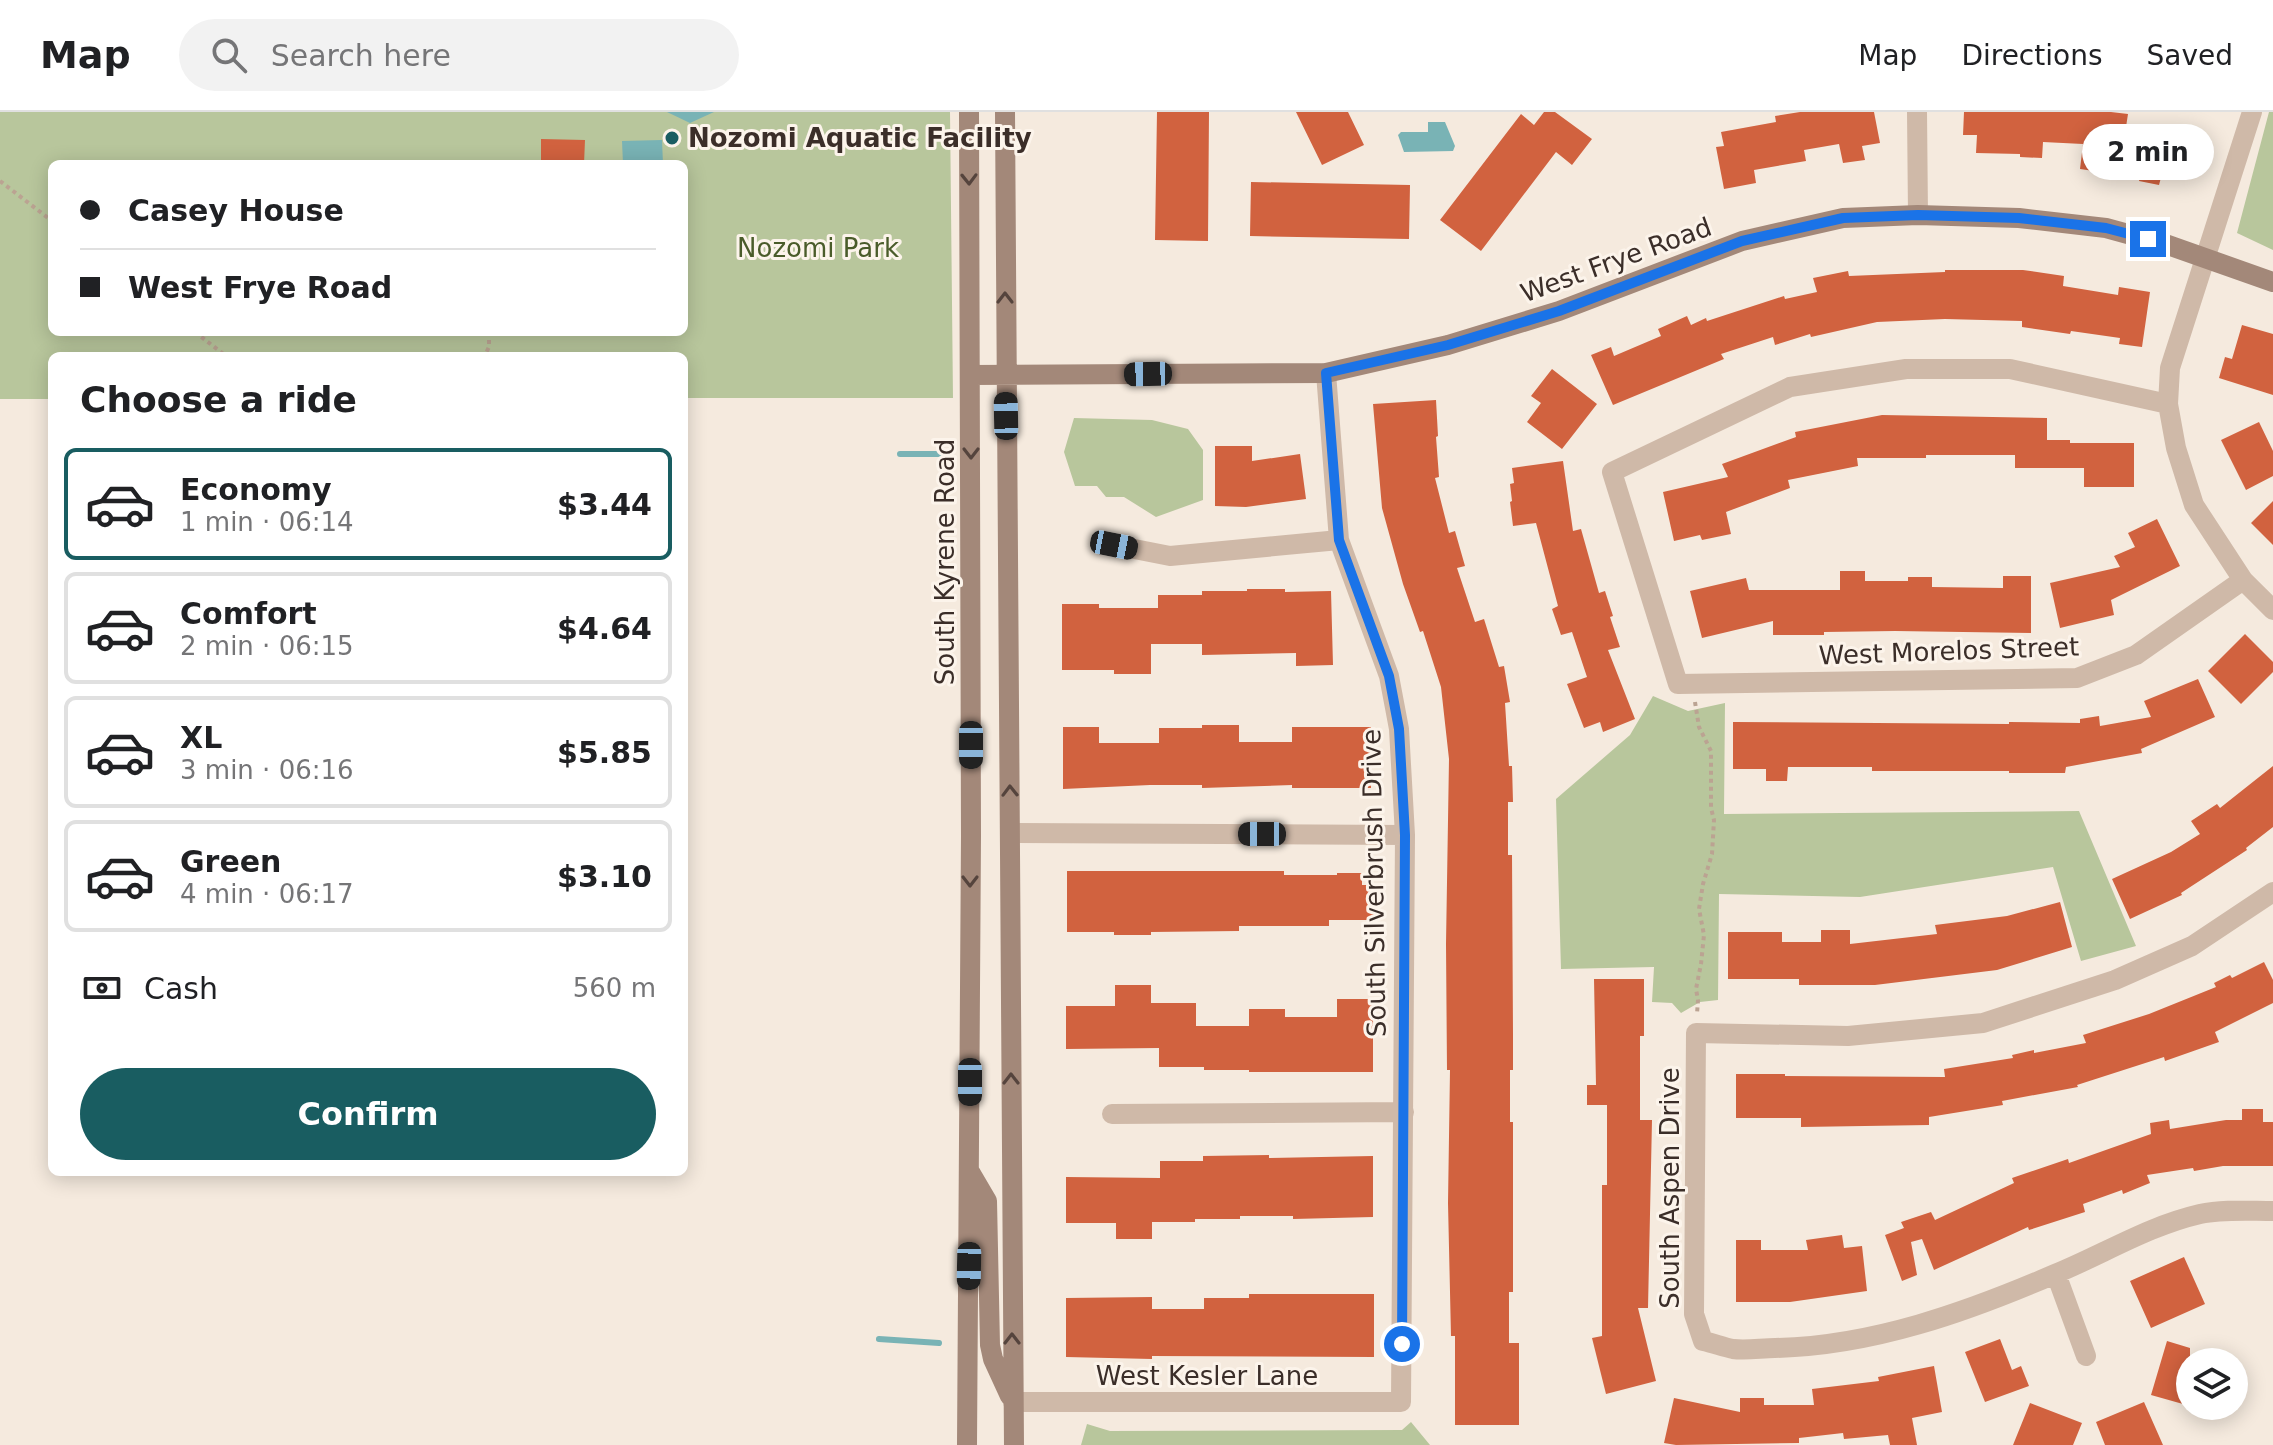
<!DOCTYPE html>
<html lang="en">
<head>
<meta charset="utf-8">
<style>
	body { margin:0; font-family:"DejaVu Sans",sans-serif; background:#f2f2f2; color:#202124; height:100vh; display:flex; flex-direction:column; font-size:30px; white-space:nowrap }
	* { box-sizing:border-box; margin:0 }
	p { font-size:26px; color:#757577 }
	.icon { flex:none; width:44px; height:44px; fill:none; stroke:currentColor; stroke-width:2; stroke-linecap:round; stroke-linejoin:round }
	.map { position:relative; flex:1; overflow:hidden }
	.panel { position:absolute; left:48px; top:240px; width:640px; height:824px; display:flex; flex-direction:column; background:#fff; border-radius:12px; box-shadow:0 4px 20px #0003 }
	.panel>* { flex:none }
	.banner { position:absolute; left:48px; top:48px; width:640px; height:176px; border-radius:12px; box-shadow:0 4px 20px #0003; display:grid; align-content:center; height:176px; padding:0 32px; background:#fff }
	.fabs { position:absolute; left:2176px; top:1236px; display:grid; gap:16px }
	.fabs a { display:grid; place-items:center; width:72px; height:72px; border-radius:50%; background:#fff; box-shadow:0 4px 20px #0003; font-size:40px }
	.end { position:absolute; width:36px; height:36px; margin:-18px; border:10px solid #1a73e8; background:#fff; box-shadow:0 0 0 4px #fff }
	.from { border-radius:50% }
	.bubble { position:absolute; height:56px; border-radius:28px; background:#fff; box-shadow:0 4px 20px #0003; font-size:26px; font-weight:600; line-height:56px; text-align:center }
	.car { position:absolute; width:24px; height:48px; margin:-24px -12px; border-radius:10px; box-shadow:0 0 6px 2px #0007; background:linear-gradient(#222 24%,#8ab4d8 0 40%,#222 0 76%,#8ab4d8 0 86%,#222 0) }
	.banner b { display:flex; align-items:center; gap:28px; height:76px; font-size:30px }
	.banner b+b { border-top:2px solid #e0e0e0 }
	.banner i { width:20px; height:20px; background:#202124 }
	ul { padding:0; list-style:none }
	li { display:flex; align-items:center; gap:24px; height:112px; margin:0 16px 12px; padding:0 16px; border:4px solid #e0e0e0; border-radius:12px }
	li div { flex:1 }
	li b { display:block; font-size:30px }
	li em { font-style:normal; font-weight:600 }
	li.selected { border-color:#195d61 }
	li>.icon { width:72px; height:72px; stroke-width:1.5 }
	h2 { padding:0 32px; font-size:36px; line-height:96px }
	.pay { display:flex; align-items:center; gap:20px; height:88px; padding:0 32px; font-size:30px }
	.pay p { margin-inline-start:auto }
	.action { display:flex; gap:16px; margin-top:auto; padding:16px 32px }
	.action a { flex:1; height:92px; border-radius:48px; background:#195d61; color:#fff; font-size:32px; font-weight:600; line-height:92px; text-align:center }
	header { display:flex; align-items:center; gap:48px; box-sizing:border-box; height:112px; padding:0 40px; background:#fff; border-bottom:2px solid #e0e0e0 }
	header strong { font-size:38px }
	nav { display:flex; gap:44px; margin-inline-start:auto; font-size:28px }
	.search { width:560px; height:72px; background:#f2f2f2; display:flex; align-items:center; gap:20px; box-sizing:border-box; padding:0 28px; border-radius:44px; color:#757577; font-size:30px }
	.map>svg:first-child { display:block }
	.green { fill:#b8c69c; fill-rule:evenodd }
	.water { fill:#79b3b5 }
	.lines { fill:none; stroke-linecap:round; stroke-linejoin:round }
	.stream { stroke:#79b3b5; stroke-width:6 }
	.building { fill:#d1623f }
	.path { stroke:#bba392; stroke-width:4; stroke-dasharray:4 4; stroke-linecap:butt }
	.street { stroke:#cfb9a8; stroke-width:20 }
	.secondary { stroke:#a38879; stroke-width:20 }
	.oneway { stroke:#55443d }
	.route { stroke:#1a73e8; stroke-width:10 }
	.poi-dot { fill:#195d61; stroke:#fcf4eb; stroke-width:3 }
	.labels { text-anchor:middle; stroke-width:6; stroke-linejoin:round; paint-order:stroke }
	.poi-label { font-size:26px; font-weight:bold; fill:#3b2e29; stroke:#fcf4eb; text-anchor:start }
	.park-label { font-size:26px; fill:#4a5c2a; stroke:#fcf4eb }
	.street-label { font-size:26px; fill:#3b2e29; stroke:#fcf4eb }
</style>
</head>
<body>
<header>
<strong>Map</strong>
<div class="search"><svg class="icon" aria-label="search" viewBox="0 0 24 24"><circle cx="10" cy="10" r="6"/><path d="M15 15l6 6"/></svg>Search here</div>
<nav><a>Map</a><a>Directions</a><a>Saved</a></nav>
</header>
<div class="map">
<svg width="2273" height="1333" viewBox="0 0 2273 1333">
	<rect width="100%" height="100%" fill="#f5eade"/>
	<path class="green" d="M0 0H950L953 286H684V244H52V287H0ZM52 52H684V220H52Z
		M2269 0H2273V138L2237 121Z
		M1074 306 1152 308 1188 317 1203 338V388L1156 405 1124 385H1106L1097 374H1075L1064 340Z
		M1653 584 1688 599 1725 591 1724 702 2079 699 2136 834 2081 849 2053 755 1860 785 1719 782 1718 888 1700 890 1681 901 1672 891 1652 890 1654 855 1561 857 1556 687 1630 623Z
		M1411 1310 1430 1333H1081L1087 1312 1110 1319 1402 1318Z"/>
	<path class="water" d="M667 0H714L690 11Z
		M1428 10H1445L1455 34 1453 39 1404 40 1398 23 1401 20H1428Z
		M662 28 663 52H623L622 29Z"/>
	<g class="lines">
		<path class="stream" d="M900 342H943
			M879 1227 939 1231"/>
	</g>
	<path class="building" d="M1157 0H1209L1208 129 1155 128Z
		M1296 0H1348L1364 33 1322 53Z
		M1544 0H1555L1592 27 1572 53 1556 40 1481 139 1440 108 1521 2 1534 13Z
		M1800 0H1874L1880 31 1862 34 1865 48 1843 51 1839 32 1804 38 1806 49 1754 58 1756 71 1724 77 1716 35 1724 34 1721 20 1776 10 1775 4Z
		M1964 0H2111L2128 2 2126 15 2161 22 2163 14 2190 19 2182 62 2163 58 2159 73 2139 69 2143 49 2103 44 2101 60 2080 57 2083 32 2043 30 2042 46 2020 45V42L1976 41 1977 23H1963Z
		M541 27 585 28 584 52H541Z
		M1251 70 1410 73 1409 127 1250 124Z
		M1945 158H2023L2064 164 2063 174 2118 183 2119 175 2150 180 2142 235 2119 232 2120 226 2071 219 2070 222 2022 215V209L1945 207 1877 210 1811 225 1810 222 1775 233 1773 225 1721 242 1724 247 1613 293 1591 243 1611 235 1614 244 1661 224 1658 217 1687 204 1691 213 1706 206 1707 209 1784 184 1785 187 1817 180 1813 166 1848 159 1849 164 1945 160Z
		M2242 213 2273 222V283L2219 266 2225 245 2232 247Z
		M1552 257 1597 292 1562 337 1527 310 1541 291 1531 284Z
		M1436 288 1438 324 1436 325 1439 365 1435 366 1449 421 1455 419 1465 454 1457 456 1475 510 1484 507 1499 555 1504 554 1510 590 1505 591 1509 654H1512L1513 690H1508V743H1512L1513 922V958H1510V1010H1513V1180H1509V1231H1519V1313H1455V1224H1451L1448 1091 1450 958H1447L1446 832 1449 647 1441 575 1423 519 1420 520 1403 472 1382 396 1373 292Z
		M1882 303 2047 306V328H2070V331H2134V375H2084V356H2015V343H1926V346H1857L1858 354 1788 368 1790 376 1726 400 1731 422 1702 428 1700 423 1674 429 1663 380 1728 365 1722 352 1796 325 1795 320Z
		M2259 310 2273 339V364L2246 378 2221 328Z
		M1215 334H1252V349L1300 342 1306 387 1246 395 1215 394Z
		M1563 349 1573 419 1581 417 1599 481 1605 479 1613 504 1610 505 1620 535 1608 538 1635 607 1603 620 1600 610 1584 616 1567 572 1587 565 1572 520 1561 523 1552 497 1558 494 1536 411 1513 414 1510 390 1512 389 1510 372 1514 371 1512 356Z
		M2273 389V433L2251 411Z
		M2157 407 2180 454 2111 488 2114 503 2060 516 2050 471 2120 455 2114 444 2135 435 2128 421Z
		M1840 459H1865V469H1908V465H1932V475L2003 476V464H2031V521L1895 519 1824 520V523H1773V509L1702 526 1690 479 1746 466 1749 478H1840Z
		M1247 477H1285V480L1331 479 1333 553 1296 554V541L1202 543V532H1151V562H1114V558H1062V492H1099V496H1158V483H1202V479H1247Z
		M2245 522 2273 550V560L2241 592 2208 559Z
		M2198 567 2215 605 2141 637 2142 641 2066 655 2065 661H2009V659H1872V655H1788L1787 669H1766V657H1733V610L2009 612V610L2080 611V607L2099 604 2100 614 2151 605 2144 589Z
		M1202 613H1239V630H1292V615H1371V676H1292V673L1202 676V673H1150L1063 677V615H1099V631H1159V616H1202Z
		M2273 654V715L2246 736 2247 738 2181 781 2182 783 2130 807 2112 767 2171 740 2200 722 2191 709 2217 692 2220 696Z
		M1067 759H1284V763H1337V761H1362V773H1374V808H1329V814H1239V819L1151 820V823H1114V820H1067Z
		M2060 790 2072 835 1997 858 1875 873H1799V867H1728V820H1782V830H1821V818H1850V832L1937 822 1935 813 2007 804Z
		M2264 850 2273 868V891L2215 920 2219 930 2165 949 2164 945 2077 973 2078 975 2002 989 2003 993 1929 1005V1013L1801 1015V1006H1736V962H1785V964L1945 965 1944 957 2013 946 2012 943 2034 938V941L2086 931 2083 923 2149 902 2216 875 2214 871 2230 863 2232 866Z
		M1594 867H1644V924H1640V1008H1652L1648 1196H1638L1656 1269 1606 1282 1592 1226 1602 1224V1073H1607V993H1587V973H1596Z
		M1115 873H1151V891H1196V914H1249V897H1285V905H1337V887H1373V960H1249V958H1204V955H1159V936L1066 937V894H1115Z
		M2242 997H2263V1010H2273V1054H2223L2194 1059 2193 1056 2147 1063 2150 1071 2123 1082 2122 1078 2083 1092 2085 1100 2029 1118 2028 1115 1934 1158 1922 1127 1911 1130 1917 1163 1902 1169 1885 1123 1904 1116 1901 1110 1931 1100 1935 1108 2014 1071 2012 1066 2068 1047 2069 1051 2151 1022 2150 1011 2169 1008 2170 1017 2226 1008H2242Z
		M1269 1043V1046L1373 1044V1105L1293 1107V1104H1240V1107H1195V1110H1152V1127H1116V1111H1066V1065L1160 1066V1049H1203V1044Z
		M1842 1123 1844 1136 1862 1134 1867 1179 1790 1190H1736V1128H1761V1138H1808L1806 1128Z
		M2184 1145 2205 1192 2151 1216 2130 1169Z
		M1249 1182H1374V1245L1152 1244V1247L1066 1245V1186L1152 1185V1197H1204V1186H1249Z
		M2000 1227 2012 1258 2021 1254 2029 1274 1985 1290 1965 1240Z
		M2167 1229 2190 1236V1294L2151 1283Z
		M1934 1254 1942 1300 1912 1306 1917 1333H1890L1888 1323 1844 1327 1843 1321 1799 1326V1331L1676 1333 1664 1331 1674 1286 1740 1300V1286H1764V1293H1814L1812 1277 1879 1269 1878 1265Z
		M2144 1290 2163 1333H2105L2096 1310Z
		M2030 1291 2082 1311 2073 1333H2013Z"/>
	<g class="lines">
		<path class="path" d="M0 69 52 109
			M195 220 226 244
			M481 244 485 243 489 235V220
			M1695 590 1699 615 1711 639V696L1714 708 1712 742 1703 772 1699 797 1704 823 1701 852 1696 877 1698 888 1697 902"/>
		<path class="street" d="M1917 0 1918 103
			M2252 0 2170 256 2168 292 2176 336 2194 393 2243 468 2273 498
			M2168 292 2010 257H1906L1790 275 1612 360 1678 572 2077 566 2136 543 2243 468
			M1114 433 1170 444 1339 428
			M1010 721 1405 723
			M2273 780 2192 834 2115 868 1983 911 1848 924 1696 921 1694 1202 1703 1229C1713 1231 1723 1235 1733 1237 1746 1239 1762 1236 1775 1236 1872 1234 1967 1200 2055 1162 2104 1142 2148 1114 2200 1102 2223 1097 2249 1099 2273 1099
			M1112 1002 1404 1000
			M2056 1162 2086 1244
			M1013 1290H1401L1405 723 1399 617 1389 564 1339 428 1326 261"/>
		<path class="secondary" d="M1005 0 1014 1333
			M971 263 1326 261 1448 233 1559 199 1742 129 1843 106 1918 103 2019 106 2106 116 2168 133 2273 170
			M970 1060 987 1089 990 1233 993 1247 1010 1284
			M967 1333 971 724 969 0"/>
	</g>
	<defs><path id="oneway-chevron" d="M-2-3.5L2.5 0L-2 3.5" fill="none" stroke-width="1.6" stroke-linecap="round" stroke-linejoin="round" transform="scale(2)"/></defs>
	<g class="oneway">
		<use href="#oneway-chevron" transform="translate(969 67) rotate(89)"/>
		<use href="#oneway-chevron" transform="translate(1005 186) rotate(-90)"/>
		<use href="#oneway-chevron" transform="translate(971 341) rotate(90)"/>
		<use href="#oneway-chevron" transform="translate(1010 679) rotate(-91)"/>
		<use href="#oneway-chevron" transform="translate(970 769) rotate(90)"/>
		<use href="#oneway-chevron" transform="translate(1011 967) rotate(-90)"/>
		<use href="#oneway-chevron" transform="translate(1012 1227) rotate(-90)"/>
	</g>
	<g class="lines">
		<path class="route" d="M1402 1232 1405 723 1399 617 1389 564 1339 428 1326 261 1448 233 1559 199 1742 129 1843 106 1918 103 2019 106 2106 116 2148 127"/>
	</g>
	<circle class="poi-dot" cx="672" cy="26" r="8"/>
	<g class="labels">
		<g class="poi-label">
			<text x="688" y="35">Nozomi Aquatic Facility</text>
		</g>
		<g class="park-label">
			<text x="818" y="145">Nozomi Park</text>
		</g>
		<g class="street-label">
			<text transform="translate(1616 148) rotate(-20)" y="9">West Frye Road</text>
			<text transform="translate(945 450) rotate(-90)" y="9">South Kyrene Road</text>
			<text transform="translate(1949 539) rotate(-2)" y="9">West Morelos Street</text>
			<text transform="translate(1374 771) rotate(-91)" y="9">South Silverbrush Drive</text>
			<text transform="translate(1670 1076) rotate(-90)" y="9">South Aspen Drive</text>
			<text x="1207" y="1273">West Kesler Lane</text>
		</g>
	</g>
</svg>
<div class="fabs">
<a><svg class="icon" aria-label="layers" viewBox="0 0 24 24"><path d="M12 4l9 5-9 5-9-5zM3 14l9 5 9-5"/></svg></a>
</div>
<i class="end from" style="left:1402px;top:1232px"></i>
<i class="end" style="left:2148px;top:127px"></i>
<div class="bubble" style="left:2082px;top:12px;width:132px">2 min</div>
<i class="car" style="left:1148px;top:262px;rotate:269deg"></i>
<i class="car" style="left:1006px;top:304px;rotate:359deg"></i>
<i class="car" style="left:1114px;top:433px;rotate:101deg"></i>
<i class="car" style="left:971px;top:633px;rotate:180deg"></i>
<i class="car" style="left:1262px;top:722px;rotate:270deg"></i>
<i class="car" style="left:970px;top:970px;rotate:180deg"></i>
<i class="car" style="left:969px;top:1154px;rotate:181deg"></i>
<div class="banner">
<b><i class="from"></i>Casey House</b>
<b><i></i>West Frye Road</b>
</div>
<section class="panel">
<h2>Choose a ride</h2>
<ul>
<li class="selected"><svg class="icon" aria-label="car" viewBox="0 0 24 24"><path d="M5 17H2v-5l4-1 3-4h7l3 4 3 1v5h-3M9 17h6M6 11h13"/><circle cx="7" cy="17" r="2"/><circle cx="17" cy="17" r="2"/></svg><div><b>Economy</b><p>1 min · 06:14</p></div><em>$3.44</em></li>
<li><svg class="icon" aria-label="car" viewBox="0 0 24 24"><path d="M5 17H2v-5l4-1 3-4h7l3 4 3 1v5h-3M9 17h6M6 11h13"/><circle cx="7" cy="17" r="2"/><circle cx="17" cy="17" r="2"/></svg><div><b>Comfort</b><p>2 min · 06:15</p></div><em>$4.64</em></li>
<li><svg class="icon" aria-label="car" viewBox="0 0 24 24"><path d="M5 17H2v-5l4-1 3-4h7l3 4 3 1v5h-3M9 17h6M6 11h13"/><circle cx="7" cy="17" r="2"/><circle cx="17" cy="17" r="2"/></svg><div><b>XL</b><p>3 min · 06:16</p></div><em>$5.85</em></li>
<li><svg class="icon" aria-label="car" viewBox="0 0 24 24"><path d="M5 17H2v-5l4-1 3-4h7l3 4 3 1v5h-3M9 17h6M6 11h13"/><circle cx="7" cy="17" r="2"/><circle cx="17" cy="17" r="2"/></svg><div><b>Green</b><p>4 min · 06:17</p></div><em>$3.10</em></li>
</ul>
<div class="pay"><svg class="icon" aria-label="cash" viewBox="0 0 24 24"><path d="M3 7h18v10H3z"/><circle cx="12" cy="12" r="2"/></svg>Cash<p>560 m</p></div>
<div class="action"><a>Confirm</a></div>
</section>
</div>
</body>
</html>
